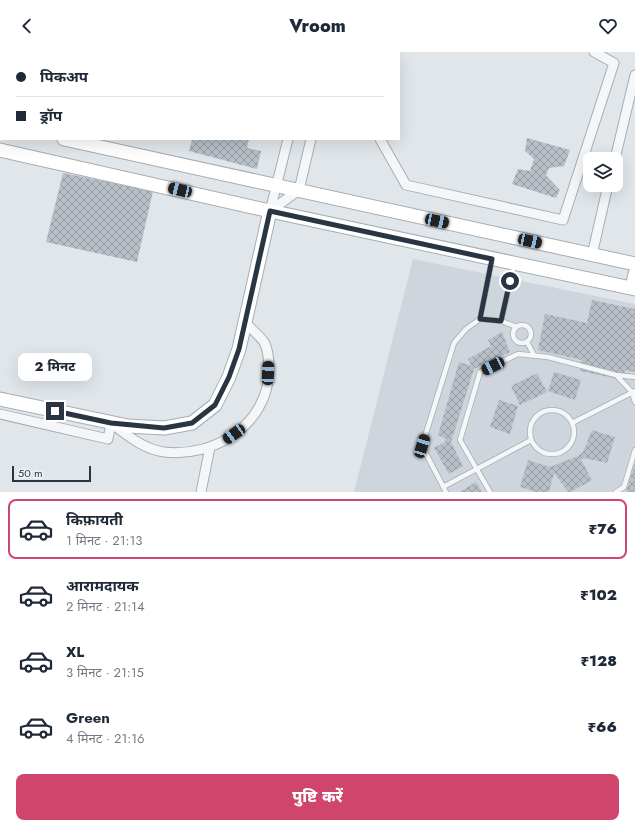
<!DOCTYPE html>
<html lang="hi">
<head>
<meta charset="utf-8">
<style>
	body { margin:0; font-family:Jost,"Noto Sans Devanagari",sans-serif; background:#f2f2f3; color:#1f2937; height:100vh; display:flex; flex-direction:column; font-size:15px; white-space:nowrap }
	* { box-sizing:border-box; margin:0 }
	p { font-size:13px; color:#747a83 }
	.icon { flex:none; width:22px; height:22px; fill:none; stroke:currentColor; stroke-width:2; stroke-linecap:round; stroke-linejoin:round }
	.map { position:relative; height:440px; overflow:hidden }
	.sheet { display:flex; flex-direction:column; background:#fff; flex:1 }
	.sheet>* { flex:none }
	.guide { position:absolute; left:0px; top:0px; width:400px; height:88px; box-shadow:0 4px 16px #0002; display:grid; align-content:center; height:88px; padding:0 16px; background:#fff }
	.fabs { position:absolute; left:583px; top:100px; display:grid; gap:8px }
	.fabs a { display:grid; place-items:center; width:40px; height:40px; border-radius:8px; background:#fff; box-shadow:0 4px 16px #0002; font-size:20px }
	.scale { position:absolute; left:12px; bottom:10px; width:79px; box-sizing:border-box; padding-left:4px; border:2px solid #293542; border-top:0; font-size:11px; line-height:14px; white-space:nowrap; color:#293542; -webkit-text-stroke:3px #f1f4f7; paint-order:stroke }
	.end { position:absolute; width:18px; height:18px; margin:-9px; border:5px solid #293542; background:#fff; box-shadow:0 0 0 2px #fff }
	.from { border-radius:50% }
	.bubble { position:absolute; height:28px; border-radius:8px; background:#fff; box-shadow:0 4px 16px #0002; font-size:13px; font-weight:800; line-height:28px; text-align:center }
	.car { position:absolute; width:12px; height:24px; margin:-12px -6px; border-radius:5px; box-shadow:0 0 3px 1px #0007; background:linear-gradient(#222 24%,#8ab4d8 0 40%,#222 0 76%,#8ab4d8 0 86%,#222 0) }
	.guide b { display:flex; align-items:center; gap:14px; height:38px; font-size:15px }
	.guide b+b { border-top:1px solid #e0e1e3 }
	.guide i { width:10px; height:10px; background:#1f2937 }
	ul { padding:7px 0 0; list-style:none }
	li { display:flex; align-items:center; gap:12px; height:60px; margin:0 8px 6px; padding:0 8px; border:2px solid transparent; border-radius:8px }
	li div { flex:1 }
	li b { display:block; font-size:15px }
	li em { font-style:normal; font-weight:800 }
	li.selected { border-color:#d0456b }
	li>.icon { width:36px; height:36px; stroke-width:1.5 }
	.primary-button { display:flex; gap:8px; margin-top:auto; padding:8px 16px }
	.primary-button a { flex:1; height:46px; border-radius:8px; background:#d0456b; color:#fff; font-size:16px; font-weight:800; line-height:46px; text-align:center }
	header { display:flex; justify-content:space-between; align-items:center; height:52px; padding:0 16px; background:#fff; font-size:18px; font-weight:800 }
	.map>svg:first-child { display:block }
	.built { fill:#cfd5dc }
	.building { fill:url(#building-cross-hatch) }
	.lines { fill:none; stroke-linecap:round; stroke-linejoin:round }
	.lane-casing { stroke:#a6adb4; stroke-width:6 }
	.street-casing { stroke:#a6adb4; stroke-width:11 }
	.secondary-casing { stroke:#a6adb4; stroke-width:15 }
	.lane { stroke:#f4f6f8; stroke-width:4.5 }
	.street { stroke:#f4f6f8; stroke-width:9 }
	.secondary { stroke:#fff; stroke-width:13 }
	.route { stroke:#293542; stroke-width:5 }
</style>
</head>
<body>
<header><svg class="icon" aria-label="back" viewBox="0 0 24 24"><path d="M15 5l-7 7 7 7"/></svg>Vroom<svg class="icon" aria-label="heart" viewBox="0 0 24 24"><path d="M12 20l-8-8c-3-5 5-10 8-4 3-6 11-1 8 4z"/></svg></header>
<div class="map">
<svg width="635" height="440" viewBox="0 0 635 440">
	<defs>
		<pattern id="building-cross-hatch" width="8" height="8" patternUnits="userSpaceOnUse"><rect width="8" height="8" fill="#b8bfc7"/><path d="M0 0l8 8M0 8l8-8" fill="none" stroke="#969ca3"/></pattern>
	</defs>
	<rect width="100%" height="100%" fill="#e1e6ea"/>
	<path class="built" d="M413 207 635 252V440H354Z"/>
	<path class="building" d="M527 86 570 98 564 114 549 116 546 123 560 138 556 146 512 132 518 117 530 119 534 107 525 99Z
		M192 87H249L247 96 261 99 257 117 189 99Z
		M63 121 153 139 137 210 46 190Z
		M592 248 635 257V320L625 318 623 328 580 319 582 308 538 298 545 262 587 271Z
		M502 280 510 300 474 317 451 390 463 414 449 422 434 396 445 390 446 387 438 383 459 310 472 314 468 307 491 294 488 288Z
		M554 320 581 328 575 348 548 339Z
		M537 321 547 340 520 353 511 334Z
		M499 348 518 354 510 382 490 375Z
		M592 378 615 385 607 411 584 406 581 408 592 428 571 440H568L554 421 549 440H536L520 435 528 408 550 415 578 404 583 400Z
		M635 411V440H626Z
		M476 430 482 440H460Z"/>
	<g class="lines">
		<g class="lane-casing">
			<path id="lane" d="M480 267 492 207
				M501 269 514 213
				M513 282a9 9 0 1 1 18 0a9 9 0 1 1-18 0Z
				M527 290 534 303
				M616 323 635 325
				M530 380a22 22 0 1 1 44 0a22 22 0 1 1-44 0Z
				M572 371 635 339
				M443 435 531 388
				M446 440 422 394 454 291 466 277 480 267 501 269 517 275
				M490 440 460 388 480 320 518 302 548 305 616 323 632 340 635 350
				M616 440 624 435 635 398"/>
		</g>
		<g class="street-casing">
			<path id="street" d="M310 1V0
				M332 1V0
				M366 1V0
				M380 87 406 133 563 168 614 11 594 0
				M615 107 635 23
				M270 159 299 138 311 87
				M270 159 288 87
				M592 203 608 133
				M0 362 108 387 111 371C127 383 143 397 164 400 214 406 267 373 269 320 269 311 269 299 264 290 259 283 251 277 245 270
				M201 440 210 395"/>
		</g>
		<g class="secondary-casing">
			<path id="secondary" d="M0 73H1
				M64 87 635 212
				M0 98 270 159 635 237
				M632 236 635 222
				M0 347 128 374 164 376 192 371 215 353 229 325 239 297 270 159"/>
		</g>
		<use href="#lane" class="lane"/>
		<use href="#street" class="street"/>
		<use href="#secondary" class="secondary"/>
	</g>
	<g class="lines">
		<path class="route" d="M55 359 111 371 164 376 192 371 215 353 229 325 239 297 270 159 492 207 480 267 501 269 510 229"/>
	</g>
</svg>
<div class="fabs">
<a><svg class="icon" aria-label="layers" viewBox="0 0 24 24"><path d="M12 4l9 5-9 5-9-5zM3 14l9 5 9-5"/></svg></a>
</div>
<div class="scale">50 m</div>
<i class="end from" style="left:510px;top:229px"></i>
<i class="end" style="left:55px;top:359px"></i>
<div class="bubble" style="left:18px;top:301px;width:74px">2 मिनट</div>
<i class="car" style="left:180px;top:138px;rotate:283deg"></i>
<i class="car" style="left:437px;top:169px;rotate:102deg"></i>
<i class="car" style="left:530px;top:189px;rotate:102deg"></i>
<i class="car" style="left:493px;top:314px;rotate:244deg"></i>
<i class="car" style="left:268px;top:321px;rotate:2deg"></i>
<i class="car" style="left:234px;top:382px;rotate:235deg"></i>
<i class="car" style="left:422px;top:394px;rotate:17deg"></i>
<div class="guide">
<b><i class="from"></i>पिकअप</b>
<b><i></i>ड्रॉप</b>
</div>
</div>
<section class="sheet">
<ul>
<li class="selected"><svg class="icon" aria-label="car" viewBox="0 0 24 24"><path d="M5 17H2v-5l4-1 3-4h7l3 4 3 1v5h-3M9 17h6M6 11h13"/><circle cx="7" cy="17" r="2"/><circle cx="17" cy="17" r="2"/></svg><div><b>किफ़ायती</b><p>1 मिनट · 21:13</p></div><em>₹76</em></li>
<li><svg class="icon" aria-label="car" viewBox="0 0 24 24"><path d="M5 17H2v-5l4-1 3-4h7l3 4 3 1v5h-3M9 17h6M6 11h13"/><circle cx="7" cy="17" r="2"/><circle cx="17" cy="17" r="2"/></svg><div><b>आरामदायक</b><p>2 मिनट · 21:14</p></div><em>₹102</em></li>
<li><svg class="icon" aria-label="car" viewBox="0 0 24 24"><path d="M5 17H2v-5l4-1 3-4h7l3 4 3 1v5h-3M9 17h6M6 11h13"/><circle cx="7" cy="17" r="2"/><circle cx="17" cy="17" r="2"/></svg><div><b>XL</b><p>3 मिनट · 21:15</p></div><em>₹128</em></li>
<li><svg class="icon" aria-label="car" viewBox="0 0 24 24"><path d="M5 17H2v-5l4-1 3-4h7l3 4 3 1v5h-3M9 17h6M6 11h13"/><circle cx="7" cy="17" r="2"/><circle cx="17" cy="17" r="2"/></svg><div><b>Green</b><p>4 मिनट · 21:16</p></div><em>₹66</em></li>
</ul>
<div class="primary-button"><a>पुष्टि करें</a></div>
</section>
</body>
</html>
